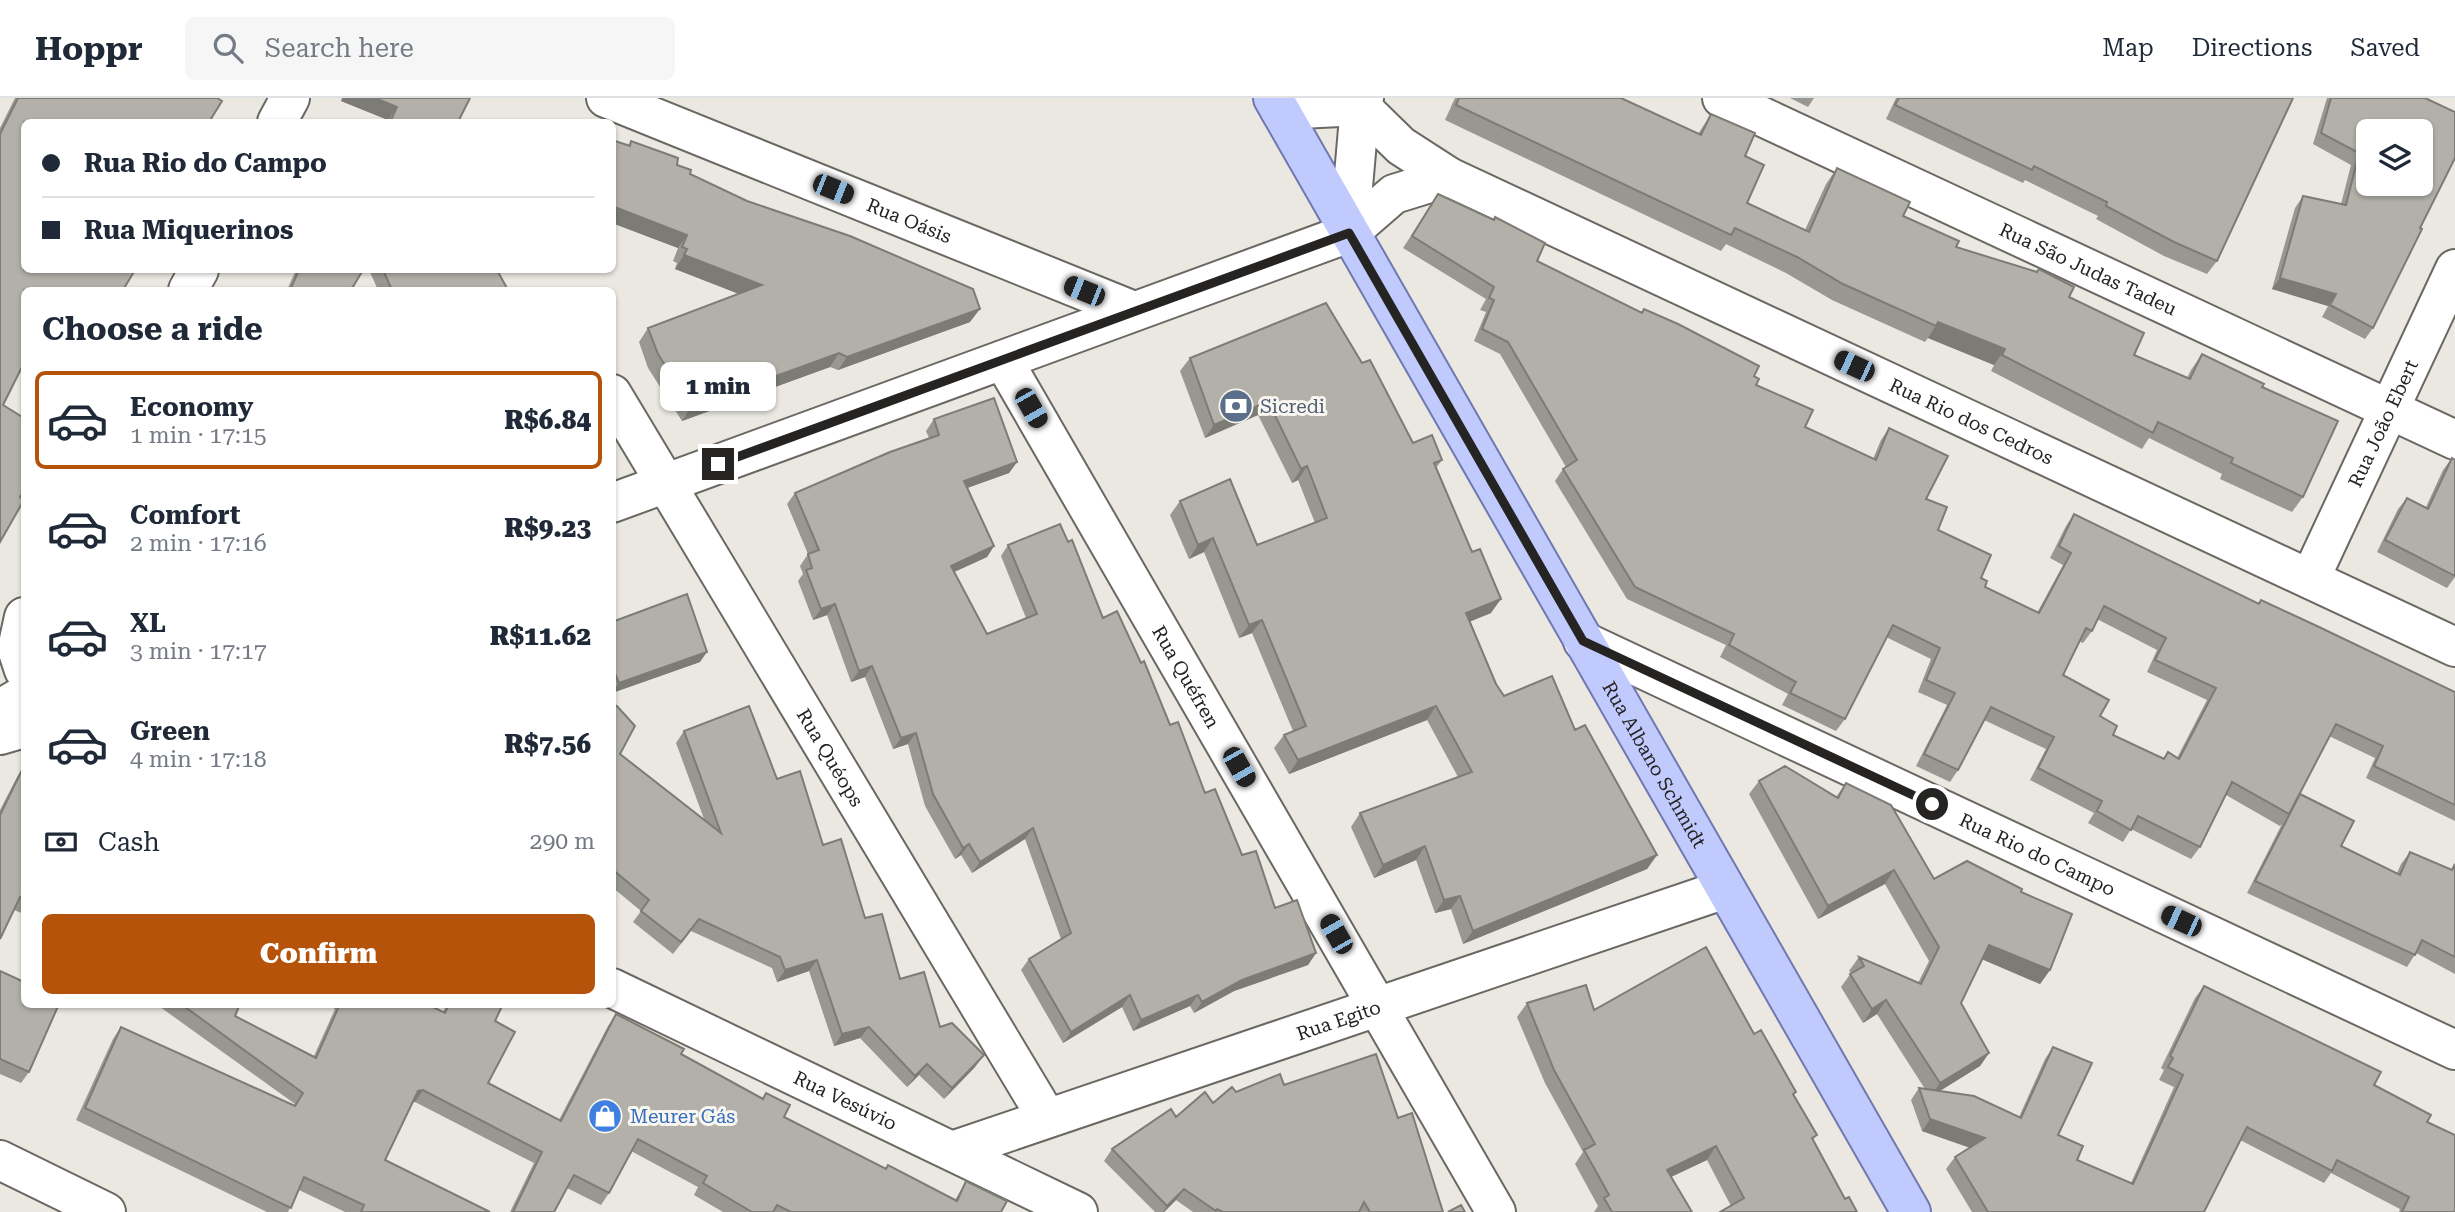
<!DOCTYPE html>
<html lang="en">
<head>
<meta charset="utf-8">
<style>
	body { margin:0; font-family:"Roboto Serif",serif; background:#f6f6f7; color:#1f2937; height:100vh; display:flex; flex-direction:column; font-size:26px; white-space:nowrap }
	* { box-sizing:border-box; margin:0 }
	p { font-size:23px; color:#747a83 }
	.icon { flex:none; width:38px; height:38px; fill:none; stroke:currentColor; stroke-width:2; stroke-linecap:round; stroke-linejoin:round }
	.map { position:relative; flex:1; overflow:hidden }
	.side { position:absolute; left:21px; top:189px; width:595px; height:721px; display:flex; flex-direction:column; background:#fff; border-radius:10px; box-shadow:0 2px 5px #0004 }
	.side>* { flex:none }
	.top-card { position:absolute; left:21px; top:21px; width:595px; height:154px; border-radius:10px; box-shadow:0 2px 5px #0004; display:grid; align-content:center; height:154px; padding:0 21px; background:#fff }
	.fabs { position:absolute; left:2356px; top:21px; display:grid; gap:14px }
	.fabs a { display:grid; place-items:center; width:77px; height:77px; border-radius:10px; background:#fff; box-shadow:0 2px 5px #0004; font-size:35px }
	.end { position:absolute; width:32px; height:32px; margin:-16px; border:9px solid #252422; background:#fff; box-shadow:0 0 0 4px #fff }
	.from { border-radius:50% }
	.bubble { position:absolute; height:49px; border-radius:10px; background:#fff; box-shadow:0 2px 5px #0004; font-size:23px; font-weight:800; line-height:49px; text-align:center }
	.car { position:absolute; width:21px; height:42px; margin:-21px -10px; border-radius:9px; box-shadow:0 0 5px 2px #0007; background:linear-gradient(#222 24%,#8ab4d8 0 40%,#222 0 76%,#8ab4d8 0 86%,#222 0) }
	.top-card b { display:flex; align-items:center; gap:24px; height:66px; font-size:26px }
	.top-card b+b { border-top:2px solid #e0e1e3 }
	.top-card i { width:18px; height:18px; background:#1f2937 }
	ul { padding:0; list-style:none }
	li { display:flex; align-items:center; gap:21px; height:98px; margin:0 14px 10px; padding:0 7px; border:4px solid transparent; border-radius:10px }
	li div { flex:1 }
	li b { display:block; font-size:26px }
	li em { font-style:normal; font-weight:800 }
	li.selected { border-color:#b45309 }
	li>.icon { width:63px; height:63px; stroke-width:1.5 }
	h2 { padding:0 21px; font-size:32px; line-height:84px }
	.pay { display:flex; align-items:center; gap:18px; height:77px; padding:0 21px; font-size:26px }
	.pay p { margin-inline-start:auto }
	.action { display:flex; gap:14px; margin-top:auto; padding:14px 21px }
	.action a { flex:1; height:80px; border-radius:10px; background:#b45309; color:#fff; font-size:28px; font-weight:800; line-height:80px; text-align:center }
	header { display:flex; align-items:center; gap:42px; box-sizing:border-box; height:98px; padding:0 35px; background:#fff; border-bottom:2px solid #e0e1e3 }
	header strong { font-size:33px }
	nav { display:flex; gap:38px; margin-inline-start:auto; font-size:24px }
	.search { width:490px; height:63px; background:#f6f6f7; display:flex; align-items:center; gap:18px; box-sizing:border-box; padding:0 24px; border-radius:10px; color:#747a83; font-size:26px }
	.map>svg:first-child { display:block }
	.lines { fill:none; stroke-linecap:round; stroke-linejoin:round }
	.minor-casing { stroke:#6a6862; stroke-width:42 }
	.major-casing { stroke:#7078b0; stroke-width:42 }
	.minor { stroke:#fff; stroke-width:38 }
	.major { stroke:#c1cafd; stroke-width:38 }
	.wall { fill:#999791; fill-rule:evenodd }
	.shaded-wall { fill:#7d7b76 }
	.building { fill:#b2b0a9; stroke:#7d7b76; stroke-width:2; fill-rule:evenodd }
	.route { stroke:#252422; stroke-width:9 }
	.labels { text-anchor:middle; stroke-width:6; stroke-linejoin:round; paint-order:stroke }
	.street-label { font-size:19px; fill:#252422; stroke:#f8f6ee }
	.service-label { font-size:19px; fill:#4e5e75; stroke:#f8f6ee; text-anchor:start }
	.shop-label { font-size:19px; fill:#366cbe; stroke:#f8f6ee; text-anchor:start }
</style>
</head>
<body>
<header>
<strong>Hoppr</strong>
<div class="search"><svg class="icon" aria-label="search" viewBox="0 0 24 24"><circle cx="10" cy="10" r="6"/><path d="M15 15l6 6"/></svg>Search here</div>
<nav><a>Map</a><a>Directions</a><a>Saved</a></nav>
</header>
<div class="map">
<svg width="2455" height="1114" viewBox="0 0 2455 1114">
	<rect width="100%" height="100%" fill="#eae8e1"/>
	<g class="lines">
		<g class="minor-casing">
			<g id="minor">
				<path id="s1" d="M606 0 1134 213"/>
				<path id="s2" d="M1722 0 2455 342"/>
				<path id="s3" d="M1360 8 1401 48 1449 79 2455 549"/>
				<path d="M1280 12 1360 8"/>
				<path d="M277 24 290 0"/>
				<path d="M1349 135 1360 8 1364 0"/>
				<path d="M188 192 199 172"/>
				<path id="s4" d="M1003 262 1496 1114"/>
				<path id="s5" d="M612 296 1047 1020"/>
				<path d="M612 405 1349 135 1394 96 1449 79"/>
				<path id="s6" d="M2310 481 2455 171"/>
				<path d="M24 519 17 551 24 572"/>
				<path id="s7" d="M1583 543 2455 952"/>
				<path d="M0 611 24 597"/>
				<path d="M0 637 24 630"/>
				<path id="s8" d="M612 890 1078 1114"/>
				<path id="s9" d="M952 1053 1725 791"/>
				<path d="M0 1062 106 1114"/>
			</g>
		</g>
		<g class="major-casing">
			<g id="major">
				<path id="s10" d="M1273 0 1911 1114"/>
			</g>
		</g>
		<use href="#minor" class="minor"/>
		<use href="#major" class="major"/>
	</g>
	<path class="wall" d="M15 0H217L24 192 3 307 20 399 0 444V30Z
		M342 0H470L458 24H387L388 22 341 3Z
		M1455 0H1621L1698 36 1711 16 1745 58 1747 105 1805 132 1826 86 1837 70 1903 118 1956 149 2069 199 2134 257 2187 280 2191 272 2202 256 2262 289 2303 399 2292 414 2220 381 2222 376 2149 340 2142 351 1991 273 1994 267 1928 240 1925 244 1832 202 1786 175 1726 146 1721 153 1445 22Z
		M1790 0H1814L1808 9Z
		M1896 0H2293L2217 163 2207 176 2164 158 2096 121 2098 118 2025 82 2023 85 1886 21Z
		M2327 0H2425L2420 130 2373 230 2365 241 2322 219 2328 208 2272 191 2295 110 2303 98 2341 106 2351 67 2313 46Z
		M612 42 628 47 631 43 677 67 690 76 970 224 838 272 830 269 682 323 648 270 639 244 648 230 739 196 675 171 677 165 673 163 678 150 612 125Z
		M1438 96 1537 163 1642 215 1644 211 1754 278 1756 287 1805 329 1873 361 1881 342 1889 330 1926 401 1938 432 1981 480 1985 489 2037 515 2063 467 2050 460 2066 428 2074 416 2258 505 2455 594V723L2366 680 2375 660 2329 638 2299 697 2341 748 2397 775 2401 766 2410 754 2451 772 2455 766V876L2416 855 2407 869 2247 795 2282 726 2280 728 2226 697 2200 749 2191 761 2131 731 2123 744 2088 725 2094 715 2030 682 2046 651 1984 622 1958 672 1950 684 1916 668 1947 607 1918 594 1931 561 1886 539 1845 621 1836 633 1782 607 1788 596 1720 559 1726 547 1627 501 1555 383 1563 371 1566 369 1500 256 1474 243 1486 214 1480 212 1486 201 1403 150ZM2097 521 2157 552 2147 574 2207 602 2177 660 2168 654 2164 660 2113 637 2100 618 2063 577 2079 543 2083 545 2092 533Z
		M296 172H363L351 192H287Z
		M369 172H497L508 192H378Z
		M1190 260 1362 265 1413 345 1442 362 1436 370 1491 515 1470 523 1496 586 1504 598 1575 632 1657 757 1647 771 1463 846 1451 811 1435 815 1416 762 1374 780 1351 729 1360 715 1458 679 1427 622 1289 676 1274 650 1284 637 1293 633 1252 535 1239 540 1204 454 1189 461 1170 417 1180 403 1257 447 1315 425 1298 382 1292 385 1258 317 1205 340 1180 273Z
		M934 321 1017 364 1009 375 967 390 994 448 987 459 954 474 987 536 1026 520 1001 458 1008 447 1068 444 1103 520 1170 627 1205 695 1242 757 1275 810 1316 855 1308 867 1234 893 1194 915 1190 908 1133 933 1122 909 1063 945 1021 872 1029 861 1061 841 1025 741 972 775 961 757 955 761 925 708 908 646 893 651 865 579 851 584 827 517 813 522 798 483 803 476 800 468 808 456 787 406 795 395 929 340 926 333Z
		M2452 360 2455 362V479L2447 490 2377 454 2398 411 2407 400 2426 409 2443 372Z
		M612 524 700 564 612 595Z
		M612 606 620 656 704 721 676 645 684 633 777 681 823 747 900 881 975 969 944 1001 919 977 907 989 860 940 834 948 809 873 777 884 772 870 691 833 673 856 633 824 641 813 612 789Z
		M24 668V816L14 812 0 841V712L17 679Z
		M1759 683 1836 699 1846 685 1934 781 2021 794 2050 872 2040 886 1982 861 1961 905 1989 955 1980 968 1940 993 2019 1019 2045 961 2053 949 2058 1037 2077 1062 2131 1085 2174 989 2159 982 2164 972 2161 970 2195 900 2204 888 2374 987 2427 1024 2455 1114H2399L2400 1111 2331 1075 2324 1085 2240 1042 2204 1114H1972L1946 1071 1955 1059 1970 1050 1922 1033 1911 1002 1919 990 1925 991 1877 916 1863 925 1841 889 1851 875 1849 873 1859 859 1918 885 1929 863 1885 786 1818 821 1749 696Z
		M0 873 29 974 21 985 0 976Z
		M1527 905 1594 912 1754 936 1794 998 1817 1037 1813 1042 1845 1101 1857 1114 1731 1108 1707 1062 1671 1079 1692 1114H1594L1598 1108 1575 1066 1583 1054 1545 985 1517 919Z
		M156 906H240L235 918 314 958 335 911 325 906H427L443 914 447 906H503L495 923 488 985 559 1022 608 928 616 916 681 956 762 1001 766 995 784 1019 885 1070 955 1102 966 1083 1001 1114H723L694 1097 698 1089 631 1053 609 1095 601 1107 567 1090 554 1114H510L534 1065 415 1004H413L385 1062 490 1114H345L299 1092 288 1114H267L76 1022 113 941 121 929 294 1008 295 1006Z
		M1284 987 1398 1020 1443 1114H1193L1176 1102 1164 1114H1155L1104 1063 1112 1051 1176 1019 1213 1005 1236 994Z"/>
	<path class="shaded-wall" d="M343 0H375L397 9 388 22 341 3Z
		M612 108 687 137 678 150 612 125Z
		M684 157 762 187 752 201 675 171Z
		M2280 180 2336 196 2328 208 2272 191Z
		M980 211 970 224 838 272 847 259Z
		M1938 224 2005 251 1994 267 1928 240Z
		M839 255 830 269 682 323 691 309Z
		M1268 303 1258 317 1205 340 1214 327Z
		M1017 364 1009 375 956 394 964 383Z
		M1307 368 1298 382 1292 385 1301 371Z
		M1213 440 1204 454 1189 461 1198 447Z
		M994 448 987 459 943 479 951 468Z
		M1501 501 1491 515 1457 529 1466 515Z
		M835 506 827 517 813 522 821 511Z
		M1262 522 1252 535 1239 540 1249 527Z
		M707 554 700 564 612 595 619 585Z
		M872 568 865 579 851 584 859 573Z
		M1436 608 1427 622 1289 676 1298 662Z
		M916 635 908 646 893 651 901 640Z
		M1033 730 1025 741 972 775 980 764Z
		M969 746 961 757 955 761 963 750Z
		M1425 748 1416 762 1374 780 1383 767Z
		M1657 757 1647 771 1463 846 1473 833Z
		M1894 772 1885 786 1818 821 1828 808Z
		M1460 798 1451 811 1435 815 1444 802Z
		M1989 847 2050 872 2040 886 1979 860Z
		M1316 855 1308 867 1234 893 1194 915 1202 904 1242 882Z
		M817 862 809 873 777 884 785 872Z
		M1130 897 1122 909 1063 945 1071 934Z
		M1198 897 1190 908 1133 933 1141 922Z
		M1886 902 1877 916 1863 925 1872 911Z
		M869 929 860 940 834 948 842 936Z
		M1989 955 1980 968 1930 999 1940 985Z
		M984 957 975 969 944 1001 952 990Z
		M927 966 919 977 907 989 915 978Z
		M423 992 415 1004 410 1005 418 993Z
		M1930 1021 1985 1040 1977 1052 1922 1033Z
		M1716 1048 1707 1062 1658 1085 1667 1072Z
		M1184 1091 1176 1102 1164 1114H1163L1167 1108Z"/>
	<path class="building" d="M18 0H217L222 3 209 24H24V172H135L123 192H24V265L3 307 24 320V392L20 399 24 402 0 444V36Z
		M375 0H470L458 24H390L397 9Z
		M1459 0H1621L1701 37 1711 16 1755 35 1745 58 1764 67 1747 105 1809 134 1837 70 1910 104 1903 118 1959 143 1956 149 2037 174 2039 171 2074 189 2069 199 2144 235 2134 257 2190 281 2202 256 2264 286 2262 289 2338 323 2303 399 2231 365 2233 360 2158 324 2153 335 2002 257 2005 251 1938 224 1936 228 1843 186 1797 159 1735 130 1731 137 1456 7Z
		M1899 0H2293L2217 163 2174 144 2106 108 2107 104 2034 68 2032 72 1895 7Z
		M2331 0H2425L2455 14V60L2420 130 2422 131 2373 230 2330 207 2336 196 2280 180 2303 98 2346 107 2359 55 2321 35ZM2368 33H2420V86H2368Z
		M612 42 630 48 631 43 678 60 677 67 691 72 690 76 747 103 850 138 973 191 980 211 847 259 839 255 691 309 658 256 648 230 762 187 684 157 687 151 682 149 687 137 612 108 613 91H612Z
		M1438 96 1494 122 1495 119 1545 145 1537 163 1642 215 1644 211 1678 226 1759 268 1754 278 1759 281 1756 287 1813 312 1805 329 1876 362 1889 330 1948 358 1926 401 1947 409 1938 432 1991 457 1981 480 1987 483 1985 489 2039 515 2071 455 2059 448 2074 416 2259 506 2261 502 2319 529 2455 594V707L2374 668 2383 648 2336 626 2289 716 2232 684 2200 749 2138 718 2131 732 2097 713 2102 703 2038 670 2054 639 1991 609 1958 672 1924 656 1955 595 1926 582 1940 550 1893 527 1845 621 1790 595 1796 584 1729 547 1734 536 1635 489 1563 371 1577 362 1508 244 1482 231 1494 202 1489 200 1494 189 1412 138ZM2104 508 2166 540 2155 562 2216 590 2179 661 2168 654 2164 661 2113 637 2117 628 2100 618 2109 602 2063 577 2086 530 2092 533Z
		M299 172H363L351 192H290Z
		M383 172H497L508 192H392Z
		M1326 205 1362 265 1370 262 1413 345 1432 337 1442 362 1434 365 1472 454 1480 451 1501 501 1466 515 1496 586 1504 598 1552 578 1575 632 1585 627 1657 757 1473 833 1460 798 1444 802 1425 748 1383 767 1360 715 1472 674 1436 608 1298 662 1284 637 1306 628 1262 522 1249 527 1213 440 1198 447 1180 403 1230 381 1257 447 1327 420 1307 368 1301 371 1268 303 1214 327 1190 260Z
		M994 300 1017 364 964 383 994 448 951 468 987 536 1037 516 1008 447 1060 426 1068 444 1072 442 1103 520 1117 513 1141 565 1144 563 1170 627 1178 624 1205 695 1215 691 1242 757 1256 753 1275 810 1297 802 1316 855 1242 882 1202 904 1198 897 1141 922 1130 897 1071 934 1029 861 1071 835 1033 730 980 764 969 746 963 750 933 696 916 635 901 640 872 568 859 573 835 506 821 511 806 472 812 470 808 456 819 452 795 395 890 354 939 337 934 321Z
		M2452 360 2455 362V478L2385 442 2407 400 2428 411Z
		M687 496 707 554 619 585 612 569V524Z
		M612 606 617 608 635 628 620 656 721 735 684 633 749 608 777 681 800 673 823 747 841 741 865 820 882 816 900 881 924 874 940 929 952 925 984 957 952 990 927 966 915 978 869 929 842 936 817 862 785 872 780 859 699 821 681 844 641 813 649 802 612 771Z
		M24 668V801L20 799 0 841V717Z
		M1785 668 1838 700 1846 685 1891 707 1934 781 1967 763 2022 791 2021 794 2072 816 2050 872 1989 847 1961 905 1989 955 1940 985 1886 902 1872 911 1850 876 1864 868 1859 859 1921 886 1939 849 1894 772 1828 808 1759 683Z
		M2300 696 2354 723 2341 748 2400 777 2410 754 2452 772 2455 766V859L2422 842 2415 857 2255 783Z
		M1706 849 1754 936 1761 932 1796 994 1793 996 1817 1037 1812 1040 1845 1101 1849 1099 1857 1114H1720L1744 1100 1716 1048 1667 1072 1692 1114H1612L1604 1100 1609 1097 1584 1052 1595 1046 1554 972 1527 905 1586 887 1594 912Z
		M0 873 24 884V906H59L29 974 0 961Z
		M2204 888 2381 974 2374 987 2431 1017 2427 1024 2455 1037V1114H2402L2409 1099 2337 1062 2332 1073 2247 1029 2204 1114H1988L1955 1059 1985 1040 1930 1021 1919 990 1974 998 2021 1020 2053 949 2092 965 2058 1037 2083 1048 2077 1062 2133 1086 2183 977 2168 969 2173 960 2170 958Z
		M181 906H240L235 918 316 960 340 906H427L445 915 449 906H503L495 923 515 934 488 985 561 1023 616 916 684 951 681 956 763 1001 766 995 790 1007 784 1019 886 1071 888 1067 957 1103 966 1083 1007 1103 1001 1114H791L777 1107 773 1114H752L703 1085 707 1078 638 1041 609 1095 574 1077 554 1114H513L542 1054 423 992 418 993 385 1062 490 1114H361L364 1107 304 1079 291 1110 85 1010 121 929 295 1008 303 995Z
		M1376 956 1398 1020 1412 1015 1443 1114H1370L1364 1104 1359 1114H1223L1217 1111 1216 1113 1184 1091 1167 1108 1112 1051 1171 1011 1176 1019 1205 994 1213 1005 1232 989 1236 994 1280 976 1284 987Z
		M1461 1107 1465 1114H1448Z"/>
	<g class="lines">
		<path class="route" d="M718 366 1349 135 1583 543 1932 706"/>
	</g>
	<defs>
		<g id="bank-disc" transform="scale(1.75)"><circle r="9.5" fill="#5c6f8a" stroke="#f8f6ee"/><path d="M-6-4H6V4H-6ZM0-2.3a2.3 2.3 0 1 0 0 4.6a2.3 2.3 0 1 0 0-4.6Z" fill="#fff"/></g>
		<g id="shop-disc" transform="scale(1.75)"><circle r="9.5" fill="#3f7fe0" stroke="#f8f6ee"/><path d="M-5-2.5h2.3a2.7 3.5 0 0 1 5.4 0H5L5.5 6h-11ZM-1.5-2.5h3a1.5 2.3 0 0 0-3 0Z" fill="#fff"/></g>
	</defs>
	<g fill-rule="evenodd">
		<use href="#bank-disc" x="1236" y="308"/>
		<use href="#shop-disc" x="605" y="1018"/>
	</g>
	<g class="labels">
		<g class="street-label">
			<text dy="7" stroke="none"><textPath href="#s1" startOffset="327">Rua Oásis</textPath></text>
			<text dy="7" stroke="none"><textPath href="#s2" startOffset="404">Rua São Judas Tadeu</textPath></text>
			<text dy="7" stroke="none"><textPath href="#s3" startOffset="691">Rua Rio dos Cedros</textPath></text>
			<text dy="7" stroke="none"><textPath href="#s6" startOffset="172">Rua João Ebert</textPath></text>
			<text dy="7" stroke="none"><textPath href="#s4" startOffset="366">Rua Quéfren</textPath></text>
			<text dy="7" stroke="none"><textPath href="#s5" startOffset="424">Rua Quéops</textPath></text>
			<text dy="7" stroke="none"><textPath href="#s10" startOffset="768">Rua Albano Schmidt</textPath></text>
			<text dy="7" stroke="none"><textPath href="#s7" startOffset="502">Rua Rio do Campo</textPath></text>
			<text dy="7" stroke="none"><textPath href="#s9" startOffset="408">Rua Egito</textPath></text>
			<text dy="7" stroke="none"><textPath href="#s8" startOffset="259">Rua Vesúvio</textPath></text>
		</g>
		<g class="service-label">
			<text x="1260" y="315">Sicredi</text>
		</g>
		<g class="shop-label">
			<text x="630" y="1025">Meurer Gás</text>
		</g>
	</g>
</svg>
<div class="fabs">
<a><svg class="icon" aria-label="layers" viewBox="0 0 24 24"><path d="M12 4l9 5-9 5-9-5zM3 14l9 5 9-5"/></svg></a>
</div>
<i class="end from" style="left:1932px;top:706px"></i>
<i class="end" style="left:718px;top:366px"></i>
<div class="bubble" style="left:660px;top:264px;width:116px">1 min</div>
<i class="car" style="left:833px;top:91px;rotate:112deg"></i>
<i class="car" style="left:1084px;top:193px;rotate:292deg"></i>
<i class="car" style="left:1854px;top:268px;rotate:295deg"></i>
<i class="car" style="left:1031px;top:310px;rotate:150deg"></i>
<i class="car" style="left:1239px;top:669px;rotate:150deg"></i>
<i class="car" style="left:2181px;top:823px;rotate:295deg"></i>
<i class="car" style="left:1336px;top:836px;rotate:330deg"></i>
<div class="top-card">
<b><i class="from"></i>Rua Rio do Campo</b>
<b><i></i>Rua Miquerinos</b>
</div>
<section class="side">
<h2>Choose a ride</h2>
<ul>
<li class="selected"><svg class="icon" aria-label="car" viewBox="0 0 24 24"><path d="M5 17H2v-5l4-1 3-4h7l3 4 3 1v5h-3M9 17h6M6 11h13"/><circle cx="7" cy="17" r="2"/><circle cx="17" cy="17" r="2"/></svg><div><b>Economy</b><p>1 min · 17:15</p></div><em>R$6.84</em></li>
<li><svg class="icon" aria-label="car" viewBox="0 0 24 24"><path d="M5 17H2v-5l4-1 3-4h7l3 4 3 1v5h-3M9 17h6M6 11h13"/><circle cx="7" cy="17" r="2"/><circle cx="17" cy="17" r="2"/></svg><div><b>Comfort</b><p>2 min · 17:16</p></div><em>R$9.23</em></li>
<li><svg class="icon" aria-label="car" viewBox="0 0 24 24"><path d="M5 17H2v-5l4-1 3-4h7l3 4 3 1v5h-3M9 17h6M6 11h13"/><circle cx="7" cy="17" r="2"/><circle cx="17" cy="17" r="2"/></svg><div><b>XL</b><p>3 min · 17:17</p></div><em>R$11.62</em></li>
<li><svg class="icon" aria-label="car" viewBox="0 0 24 24"><path d="M5 17H2v-5l4-1 3-4h7l3 4 3 1v5h-3M9 17h6M6 11h13"/><circle cx="7" cy="17" r="2"/><circle cx="17" cy="17" r="2"/></svg><div><b>Green</b><p>4 min · 17:18</p></div><em>R$7.56</em></li>
</ul>
<div class="pay"><svg class="icon" aria-label="cash" viewBox="0 0 24 24"><path d="M3 7h18v10H3z"/><circle cx="12" cy="12" r="2"/></svg>Cash<p>290 m</p></div>
<div class="action"><a>Confirm</a></div>
</section>
</div>
</body>
</html>
